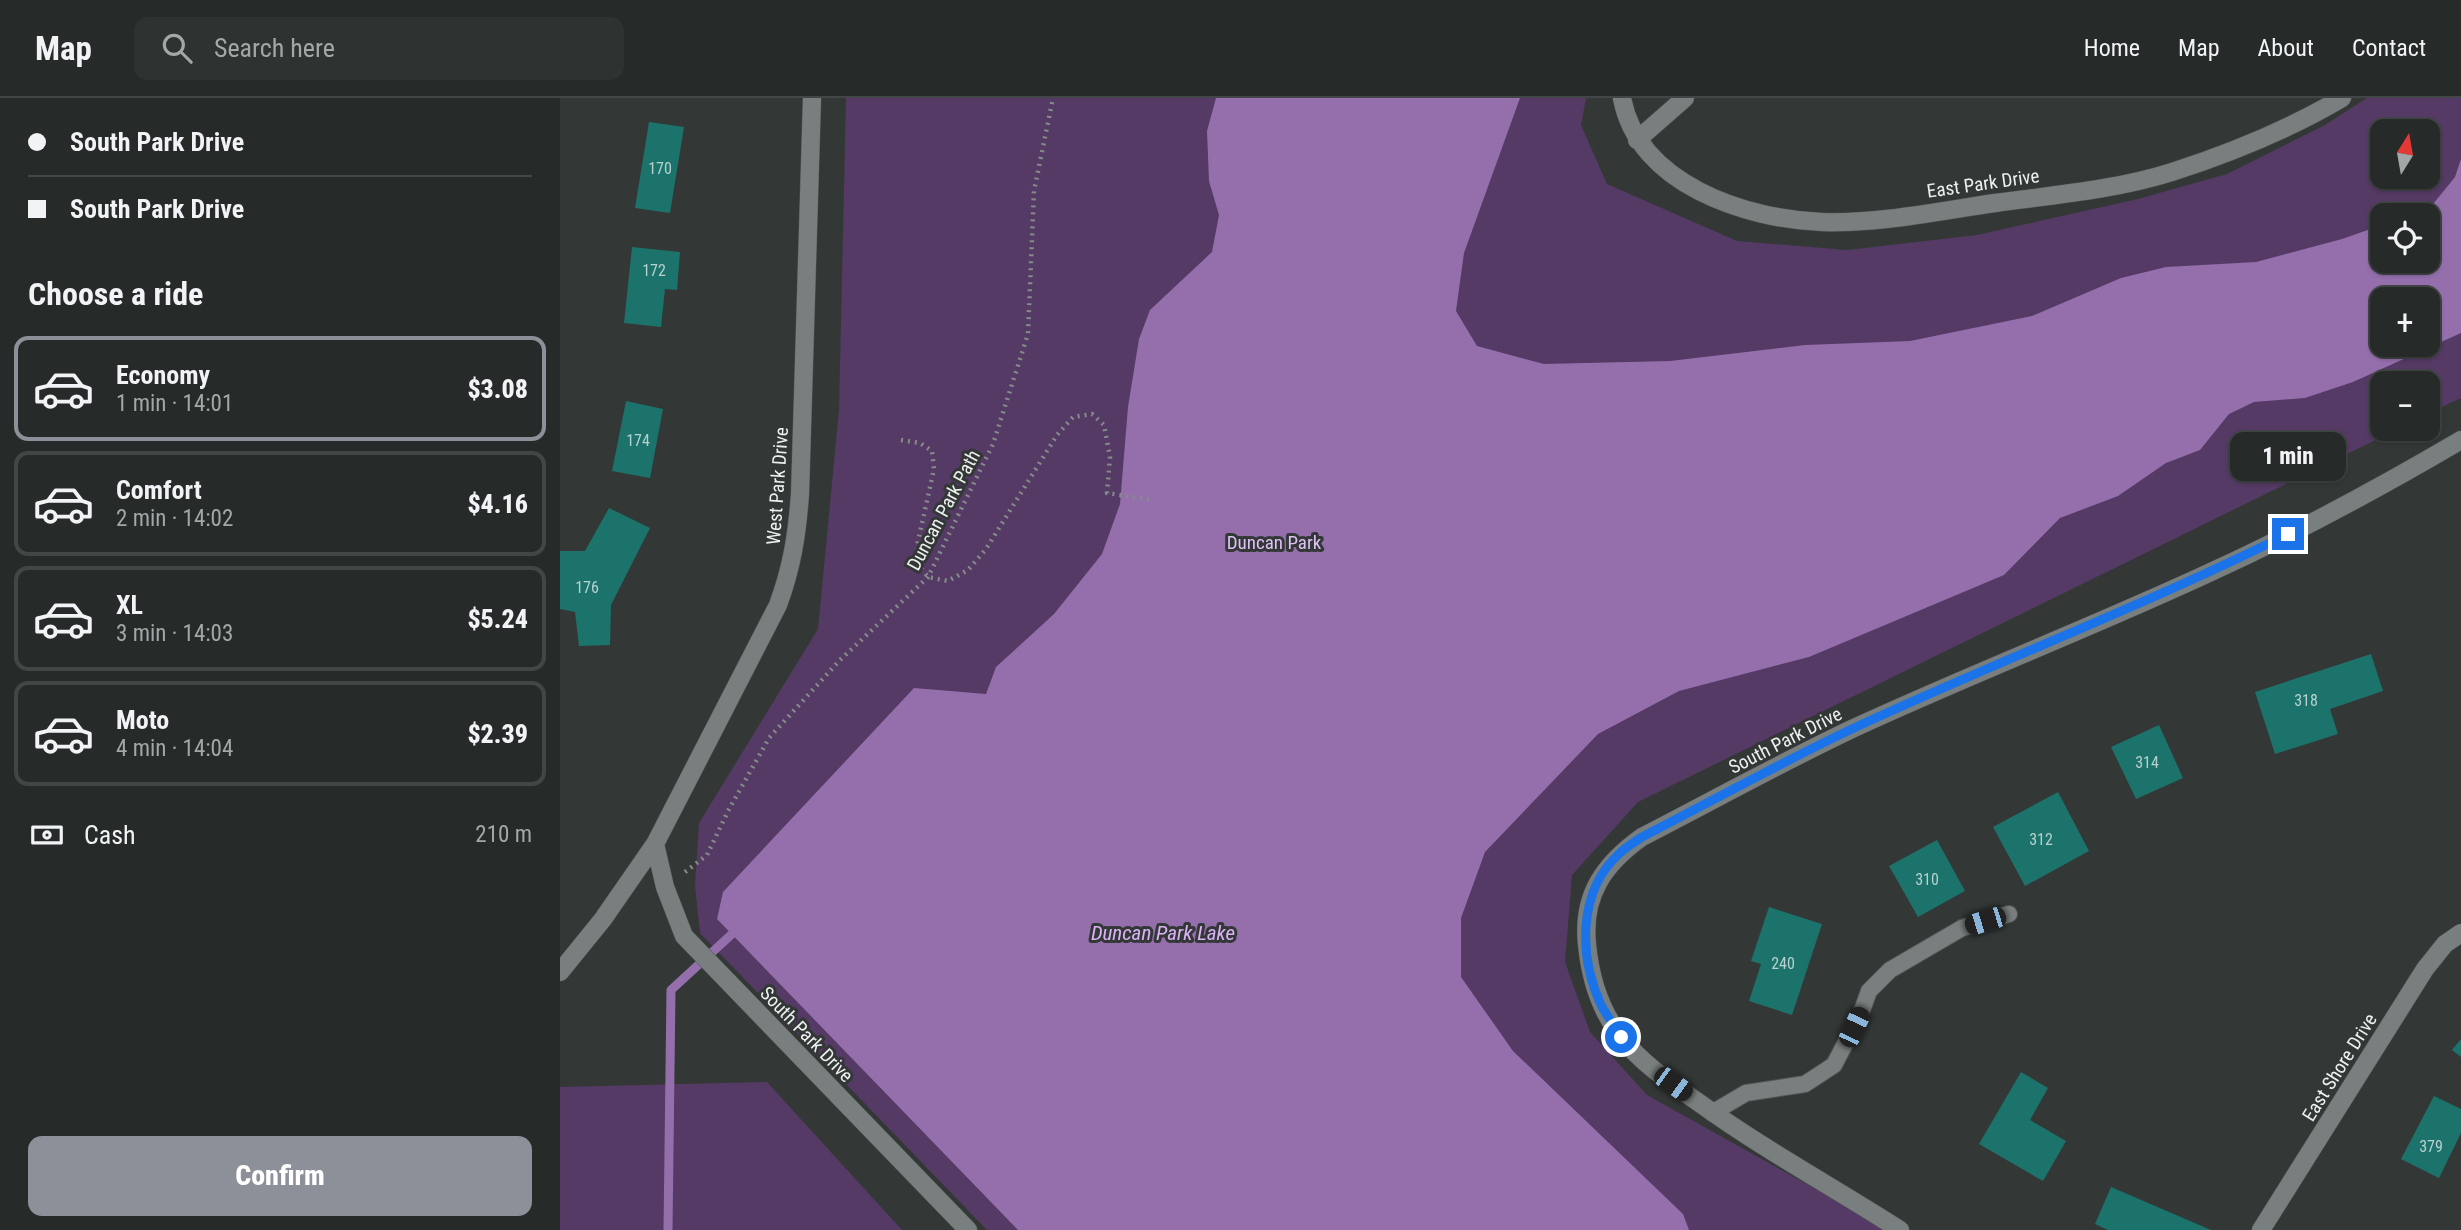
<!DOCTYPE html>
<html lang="en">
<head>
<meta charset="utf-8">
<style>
	body { margin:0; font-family:"Roboto Condensed",sans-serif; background:#2e3231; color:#f1f3f6; height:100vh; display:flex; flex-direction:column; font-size:26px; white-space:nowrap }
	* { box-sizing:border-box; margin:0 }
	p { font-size:23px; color:#a4a7a8 }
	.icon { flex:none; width:38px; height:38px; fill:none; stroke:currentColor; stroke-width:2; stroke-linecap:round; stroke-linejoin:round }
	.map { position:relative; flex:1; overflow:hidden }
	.drawer { display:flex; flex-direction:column; background:#262a29; width:560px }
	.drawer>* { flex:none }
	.hud { display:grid; align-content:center; height:154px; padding:0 28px; background:#262a29 }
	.needle { width:46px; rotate:11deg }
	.buttons { position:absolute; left:1810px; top:21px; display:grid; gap:14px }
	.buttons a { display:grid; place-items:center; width:70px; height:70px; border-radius:14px; background:#262a29; box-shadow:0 2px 5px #0004,0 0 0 2px #424646; font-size:35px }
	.end { position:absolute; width:32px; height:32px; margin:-16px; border:9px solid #1a73e8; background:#fff; box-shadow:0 0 0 4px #fff }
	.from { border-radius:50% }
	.bubble { position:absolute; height:49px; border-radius:14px; background:#262a29; box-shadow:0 2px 5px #0004,0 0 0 2px #424646; font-size:23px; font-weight:800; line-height:49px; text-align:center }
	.car { position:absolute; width:21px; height:42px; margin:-21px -10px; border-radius:9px; box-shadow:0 0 5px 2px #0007; background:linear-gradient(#222 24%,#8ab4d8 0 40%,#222 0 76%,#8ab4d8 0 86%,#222 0) }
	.hud b { display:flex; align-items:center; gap:24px; height:66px; font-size:26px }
	.hud b+b { border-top:2px solid #424646 }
	.hud i { width:18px; height:18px; background:#f1f3f6 }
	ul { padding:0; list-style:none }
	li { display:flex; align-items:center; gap:21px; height:105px; margin:0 14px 10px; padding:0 14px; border:4px solid #424646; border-radius:14px }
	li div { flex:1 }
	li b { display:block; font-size:26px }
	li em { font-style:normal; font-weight:800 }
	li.on { border-color:#8c9099 }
	li>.icon { width:63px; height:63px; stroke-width:1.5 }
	h2 { padding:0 28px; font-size:32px; line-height:84px }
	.pay { display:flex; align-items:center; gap:18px; height:77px; padding:0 28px; font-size:26px }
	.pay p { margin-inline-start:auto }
	.button { display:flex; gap:14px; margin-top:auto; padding:14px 28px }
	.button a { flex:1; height:80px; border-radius:14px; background:#8c9099; color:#fff; font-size:28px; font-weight:800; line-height:80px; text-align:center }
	header { display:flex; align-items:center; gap:42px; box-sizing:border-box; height:98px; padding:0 35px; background:#262a29; border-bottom:2px solid #424646 }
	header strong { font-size:33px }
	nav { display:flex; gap:38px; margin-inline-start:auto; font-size:24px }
	.search { width:490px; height:63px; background:#2e3231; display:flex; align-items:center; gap:18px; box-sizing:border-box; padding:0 24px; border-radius:14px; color:#a4a7a8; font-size:26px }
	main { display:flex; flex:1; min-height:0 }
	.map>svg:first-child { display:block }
	.green { fill:#543a64; fill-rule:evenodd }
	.water { fill:#946fac; fill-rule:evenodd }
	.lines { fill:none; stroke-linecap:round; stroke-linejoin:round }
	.stream { stroke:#946fac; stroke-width:9 }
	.building { fill:#1c736b }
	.lane-casing { stroke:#515554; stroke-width:18 }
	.street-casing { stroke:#515554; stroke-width:19 }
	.path { stroke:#868b8a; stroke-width:4.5; stroke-dasharray:2 5; stroke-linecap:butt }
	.lane { stroke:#797f7e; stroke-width:16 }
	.street { stroke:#797f7e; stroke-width:18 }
	.route { stroke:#1a73e8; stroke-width:9 }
	.labels { text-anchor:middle; stroke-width:6; stroke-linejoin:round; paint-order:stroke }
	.number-label { font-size:16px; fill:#b8d1ce }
	.street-label { font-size:19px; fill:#ecf0ef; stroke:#333837 }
	.park-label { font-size:19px; fill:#dec0f4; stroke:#333837 }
	.water-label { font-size:21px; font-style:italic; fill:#dbb2f7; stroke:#333837 }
</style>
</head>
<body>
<header>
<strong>Map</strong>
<div class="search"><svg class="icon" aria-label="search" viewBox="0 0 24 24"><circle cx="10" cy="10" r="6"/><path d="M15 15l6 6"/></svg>Search here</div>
<nav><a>Home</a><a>Map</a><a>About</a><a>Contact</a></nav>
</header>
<main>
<section class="drawer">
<div class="hud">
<b><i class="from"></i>South Park Drive</b>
<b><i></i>South Park Drive</b>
</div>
<h2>Choose a ride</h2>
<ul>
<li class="on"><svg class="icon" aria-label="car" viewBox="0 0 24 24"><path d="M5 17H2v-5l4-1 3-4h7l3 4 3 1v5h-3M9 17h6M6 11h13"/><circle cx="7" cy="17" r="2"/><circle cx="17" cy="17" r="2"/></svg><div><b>Economy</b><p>1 min · 14:01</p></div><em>$3.08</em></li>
<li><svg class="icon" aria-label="car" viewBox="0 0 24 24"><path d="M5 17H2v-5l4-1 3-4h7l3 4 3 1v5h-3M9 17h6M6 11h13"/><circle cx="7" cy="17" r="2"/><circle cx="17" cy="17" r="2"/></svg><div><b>Comfort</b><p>2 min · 14:02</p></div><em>$4.16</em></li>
<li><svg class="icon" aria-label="car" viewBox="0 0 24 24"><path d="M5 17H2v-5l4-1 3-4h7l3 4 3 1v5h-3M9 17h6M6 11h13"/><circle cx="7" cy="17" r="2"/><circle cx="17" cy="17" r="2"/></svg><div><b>XL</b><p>3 min · 14:03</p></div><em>$5.24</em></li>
<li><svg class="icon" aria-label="car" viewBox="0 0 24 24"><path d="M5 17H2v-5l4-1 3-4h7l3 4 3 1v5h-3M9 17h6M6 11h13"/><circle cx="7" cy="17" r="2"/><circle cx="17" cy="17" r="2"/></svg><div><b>Moto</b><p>4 min · 14:04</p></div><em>$2.39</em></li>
</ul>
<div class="pay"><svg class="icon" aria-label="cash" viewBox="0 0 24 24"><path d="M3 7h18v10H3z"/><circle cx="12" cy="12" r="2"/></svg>Cash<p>210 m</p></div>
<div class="button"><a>Confirm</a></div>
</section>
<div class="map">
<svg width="1901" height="1132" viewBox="0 0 1901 1132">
	<rect width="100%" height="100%" fill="#333837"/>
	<path class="green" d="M286 0H1026L1021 27 1047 86 1177 143 1287 152 1417 137 1578 101 1667 76 1765 27 1807 0H1901V300L1867 316V285H1822V331H1838L1078 704 1012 777 1005 864 1030 934 1087 997 1329 1132H427L140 835 135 787 139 725 258 531 279 312ZM1822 33H1867V79H1822ZM1822 117H1867V163H1822ZM1822 201H1867V247H1822Z
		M207 984 342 1132H0V989Z"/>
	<path class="water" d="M656 0H960L904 155 896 213 917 248 984 266 1110 263 1245 247 1350 243 1472 218 1561 180 1606 169 1696 164 1782 141 1822 127V163H1867V117H1851L1869 111 1895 79 1901 61V235L1793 284 1745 300 1694 304 1669 316 1640 352 1606 365 1558 398 1500 420 1444 477 1249 559 1119 593 1038 636 925 754 901 820V879L953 953 1123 1116 1129 1132H458L157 821 163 794 354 590 426 596 436 569 494 516 542 456 560 406 568 309 579 241 590 212 652 154 659 117 649 83 647 33ZM1822 201H1867V247H1822Z"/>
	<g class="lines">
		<path class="stream" d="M108 1132 111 892 172 836"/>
	</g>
	<path class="building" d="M89 24 124 29 110 115 75 110Z
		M72 149 120 154 117 192 105 191 101 229 64 225Z
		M66 303 103 311 90 380 52 373Z
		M49 410 90 430 51 507 50 547 19 548 15 514 0 511V453H25Z
		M1811 556 1823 593 1770 611 1778 636 1715 656 1695 594Z
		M1599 627 1623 680 1576 701 1551 649Z
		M1498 694 1529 753 1465 788 1433 729Z
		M1377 742 1405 793 1358 819 1329 768Z
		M1209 809 1262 826 1232 917 1189 903 1201 866 1191 863Z
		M1901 941V959L1892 952Z
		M1461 974 1488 990 1470 1022 1506 1043 1483 1083 1419 1046Z
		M1874 998 1901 1011V1035L1879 1080 1841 1061Z
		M1551 1089 1651 1132H1548L1535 1126Z"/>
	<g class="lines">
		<g class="lane-casing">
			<path id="lane" d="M1152 1015 1186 995 1245 986 1274 967 1301 915 1309 893 1330 872 1402 830 1449 816"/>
		</g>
		<g class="street-casing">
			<path id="street" d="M1062 0C1078 86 1185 121 1262 124 1319 126 1379 113 1435 105 1494 97 1555 92 1612 74 1671 55 1728 32 1782 0
				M1077 42 1125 0
				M95 746 105 789 124 838 408 1132
				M0 874 43 821 95 746 218 507C232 469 237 437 240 396L252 0
				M1340 1132C1273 1089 1203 1051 1138 1004 1111 985 1081 965 1061 939 1040 912 1030 879 1027 846 1022 797 1044 766 1082 739 1152 703 1222 664 1294 630 1413 575 1535 528 1653 473 1738 434 1821 389 1901 342
				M1701 1132 1865 871 1885 846 1901 835"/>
		</g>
		<path class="path" d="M341 342 360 345 372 353 374 371 357 448 358 466 368 479 388 483 408 472 426 451 497 337 513 319 532 316 544 327 550 359 547 395 593 402
			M125 774 147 757 168 713 209 640 279 563 368 479 433 346 468 236 474 93 493 0"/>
		<use href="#lane" class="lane"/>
		<use href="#street" class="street"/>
	</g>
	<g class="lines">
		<path class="route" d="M1061 939C1055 929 1047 918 1041 907 1019 859 1017 793 1060 755 1066 749 1075 744 1082 739 1152 703 1222 664 1294 630 1438 563 1586 507 1728 436"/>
	</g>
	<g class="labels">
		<g class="number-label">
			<text x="100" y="76">170</text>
			<text x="94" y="178">172</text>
			<text x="78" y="348">174</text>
			<text x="27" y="495">176</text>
			<text x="1746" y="608">318</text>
			<text x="1587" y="670">314</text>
			<text x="1481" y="747">312</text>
			<text x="1367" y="787">310</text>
			<text x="1223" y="871">240</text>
			<text x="1871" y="1054">379</text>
		</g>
		<g class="street-label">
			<text transform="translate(1423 85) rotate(-8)" y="7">East Park Drive</text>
			<text transform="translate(217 388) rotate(-86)" y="7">West Park Drive</text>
			<text transform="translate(383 412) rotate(-62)" y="7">Duncan Park Path</text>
			<text transform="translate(1225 642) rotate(-27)" y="7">South Park Drive</text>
			<text transform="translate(247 936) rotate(46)" y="7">South Park Drive</text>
			<text transform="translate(1779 969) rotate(-58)" y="7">East Shore Drive</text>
		</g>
		<g class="park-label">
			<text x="714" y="451">Duncan Park</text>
		</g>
		<g class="water-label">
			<text x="603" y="842">Duncan Park Lake</text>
		</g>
	</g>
</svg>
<div class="buttons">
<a><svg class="needle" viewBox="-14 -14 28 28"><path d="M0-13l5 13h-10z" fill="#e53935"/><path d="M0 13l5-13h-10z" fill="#a4a7a8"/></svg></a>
<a><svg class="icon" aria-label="locate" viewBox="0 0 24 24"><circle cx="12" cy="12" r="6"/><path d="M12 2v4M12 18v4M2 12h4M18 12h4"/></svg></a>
<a>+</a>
<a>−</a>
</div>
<i class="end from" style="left:1061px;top:939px"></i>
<i class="end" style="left:1728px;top:436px"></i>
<div class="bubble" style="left:1670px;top:334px;width:116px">1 min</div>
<i class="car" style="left:1425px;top:823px;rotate:253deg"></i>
<i class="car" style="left:1294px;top:929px;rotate:25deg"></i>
<i class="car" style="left:1113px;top:986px;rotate:126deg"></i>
</div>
</main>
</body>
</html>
